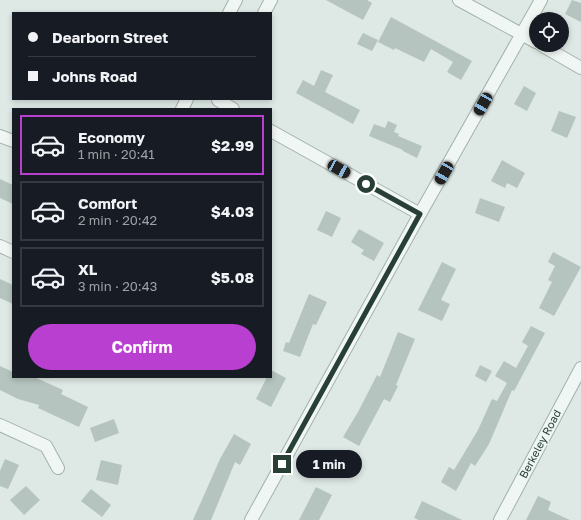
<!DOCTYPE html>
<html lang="en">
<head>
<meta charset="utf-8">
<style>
	body { margin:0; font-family:"Golos Text",sans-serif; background:#242831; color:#f1f3f6; height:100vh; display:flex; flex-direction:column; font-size:15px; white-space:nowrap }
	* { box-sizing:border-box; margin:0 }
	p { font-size:13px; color:#9ea1a6 }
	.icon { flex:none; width:22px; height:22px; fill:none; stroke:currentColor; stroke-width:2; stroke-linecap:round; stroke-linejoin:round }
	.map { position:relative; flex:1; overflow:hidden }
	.side { position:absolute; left:12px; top:108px; width:260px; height:270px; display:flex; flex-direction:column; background:#171b24; border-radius:0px; box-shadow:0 2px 6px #0003 }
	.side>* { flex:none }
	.banner { position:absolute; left:12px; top:12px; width:260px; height:88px; border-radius:0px; box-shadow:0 2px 6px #0003; display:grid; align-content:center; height:88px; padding:0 16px; background:#171b24 }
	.controls { position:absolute; left:529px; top:12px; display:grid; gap:8px }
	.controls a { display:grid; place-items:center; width:40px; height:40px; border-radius:50%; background:#171b24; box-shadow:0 2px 6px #0003; font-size:20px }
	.end { position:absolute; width:18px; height:18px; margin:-9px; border:5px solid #273f35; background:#fff; box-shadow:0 0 0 2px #fff }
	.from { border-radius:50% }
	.bubble { position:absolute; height:28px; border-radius:14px; background:#171b24; box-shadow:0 2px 6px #0003; font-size:13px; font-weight:700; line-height:28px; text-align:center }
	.car { position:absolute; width:12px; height:24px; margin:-12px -6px; border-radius:5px; box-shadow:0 0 3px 1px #0007; background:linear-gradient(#222 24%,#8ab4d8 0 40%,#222 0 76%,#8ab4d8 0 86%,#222 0) }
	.banner b { display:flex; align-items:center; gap:14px; height:38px; font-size:15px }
	.banner b+b { border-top:1px solid #363941 }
	.banner i { width:10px; height:10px; background:#f1f3f6 }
	ul { padding:7px 0 0; list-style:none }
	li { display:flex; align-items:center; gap:12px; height:60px; margin:0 8px 6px; padding:0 8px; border:2px solid #363941; border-radius:0px }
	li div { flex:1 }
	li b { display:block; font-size:15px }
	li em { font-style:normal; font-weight:700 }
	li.selected { border-color:#b83fd0 }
	li>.icon { width:36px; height:36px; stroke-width:1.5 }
	.button { display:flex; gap:8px; margin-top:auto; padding:8px 16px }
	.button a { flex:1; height:46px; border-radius:24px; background:#b83fd0; color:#fff; font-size:16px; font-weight:700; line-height:46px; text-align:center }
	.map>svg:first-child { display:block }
	.building { fill:#b5c4be }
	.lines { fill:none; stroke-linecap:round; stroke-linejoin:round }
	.minor-casing { stroke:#a3b2ac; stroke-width:14 }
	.minor { stroke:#f0f6f4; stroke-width:12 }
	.route { stroke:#273f35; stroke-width:5 }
	.labels { text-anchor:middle; stroke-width:3; stroke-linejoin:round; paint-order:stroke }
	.street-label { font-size:11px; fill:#273f35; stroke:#edf5f2 }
</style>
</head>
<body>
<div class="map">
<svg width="581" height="520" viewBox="0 0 581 520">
	<rect width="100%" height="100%" fill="#dee8e4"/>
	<path class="building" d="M326 0H367L372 3 363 20Z
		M572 0 581 3V22L565 14Z
		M391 17 472 61 461 80 447 72 453 62 431 49 424 62 395 48 394 50 378 42Z
		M363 33 378 40 372 51 357 44Z
		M321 70 333 75 325 92 360 110 353 124 296 93 303 80 314 86Z
		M524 86 536 93 527 111 514 104Z
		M559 111 576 117 567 138 551 131Z
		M388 121 397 125 394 132 399 134 398 136 422 146 417 158 403 151V150L369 136 374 124 385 128Z
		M502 160 525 173 517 188 507 183 505 188 491 181Z
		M0 179 13 185V204L0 198Z
		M480 198 505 207 499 222 475 213Z
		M326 211 341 218 332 237 317 230Z
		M359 229 384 243 374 261 361 254 364 250 351 242Z
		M553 252 581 267 554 316 539 308 552 282 548 280 555 266 548 262Z
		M442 262 456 269 441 300 450 304 442 321 418 310Z
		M0 279 13 285V304L0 298Z
		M309 294 327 302 316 325 313 324 300 357 283 351 286 342 289 343Z
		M531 326 545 333 514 391 512 390 489 444 475 466 471 463 456 491 441 482 449 467 454 470 478 430 492 399 497 401 507 383 495 376 504 361 516 368 528 346 522 342Z
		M398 332 415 339 396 385 398 386 390 402 384 399 359 446 343 437 358 412 377 375 380 377Z
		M480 365 492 371 486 382 475 376Z
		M0 366 13 372V377H34L63 390 61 394 88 407 79 427 38 408 39 405 18 399 0 390Z
		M271 370 286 378 271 407 256 399 267 377H271Z
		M114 419 119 433 95 442 90 428Z
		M234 434 251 444 240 465 235 462 211 520H193L220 459Z
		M331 452 344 454 343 464 330 463Z
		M5 459 19 465 8 489 0 486V471Z
		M101 460 122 465 118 485 96 480Z
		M26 486 40 500 24 515 10 500Z
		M316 487 332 495 319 520H299Z
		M91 489 111 505 102 517 81 501Z
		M538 496 551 502 548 510 570 520H526Z
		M422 501 462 520H419L414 518Z"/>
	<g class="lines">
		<g class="minor-casing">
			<path id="minor" d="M459 0 536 42
				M229 13 236 0
				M264 13 271 0
				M541 45 581 68
				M219 99 218 100 233 109
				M182 109 187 99
				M271 131 420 214
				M0 136 13 141
				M0 246 13 252
				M0 425 46 446 58 468
				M251 520 420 214 541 0
				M500 520 581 368"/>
		</g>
		<use href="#minor" class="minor"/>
	</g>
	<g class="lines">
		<path class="route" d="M282 464 420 214 366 184"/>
	</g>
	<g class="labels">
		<g class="street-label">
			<text transform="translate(540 444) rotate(-62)" y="4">Berkeley Road</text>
		</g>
	</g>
</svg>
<div class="controls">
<a><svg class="icon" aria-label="locate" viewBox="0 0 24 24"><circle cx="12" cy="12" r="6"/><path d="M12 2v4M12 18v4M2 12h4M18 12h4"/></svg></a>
</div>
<i class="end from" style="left:366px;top:184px"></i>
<i class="end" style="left:282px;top:464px"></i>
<div class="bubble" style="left:296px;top:450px;width:66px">1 min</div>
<i class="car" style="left:483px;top:104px;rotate:210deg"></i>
<i class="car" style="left:339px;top:169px;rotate:119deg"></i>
<i class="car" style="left:444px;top:173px;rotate:210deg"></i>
<div class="banner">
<b><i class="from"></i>Dearborn Street</b>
<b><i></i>Johns Road</b>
</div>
<section class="side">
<ul>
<li class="selected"><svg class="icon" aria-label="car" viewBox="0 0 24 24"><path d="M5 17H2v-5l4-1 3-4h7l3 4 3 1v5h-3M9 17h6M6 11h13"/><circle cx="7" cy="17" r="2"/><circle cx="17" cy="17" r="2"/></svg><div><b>Economy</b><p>1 min · 20:41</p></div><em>$2.99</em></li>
<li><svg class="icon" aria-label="car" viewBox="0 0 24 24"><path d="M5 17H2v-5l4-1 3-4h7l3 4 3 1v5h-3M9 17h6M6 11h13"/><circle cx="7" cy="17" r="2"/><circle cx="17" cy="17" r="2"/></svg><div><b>Comfort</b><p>2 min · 20:42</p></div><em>$4.03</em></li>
<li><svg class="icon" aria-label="car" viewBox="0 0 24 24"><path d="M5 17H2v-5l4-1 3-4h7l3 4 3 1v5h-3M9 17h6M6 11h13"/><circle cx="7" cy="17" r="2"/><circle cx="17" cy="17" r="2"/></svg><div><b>XL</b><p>3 min · 20:43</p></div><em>$5.08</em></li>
</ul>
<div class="button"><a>Confirm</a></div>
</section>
</div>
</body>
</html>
